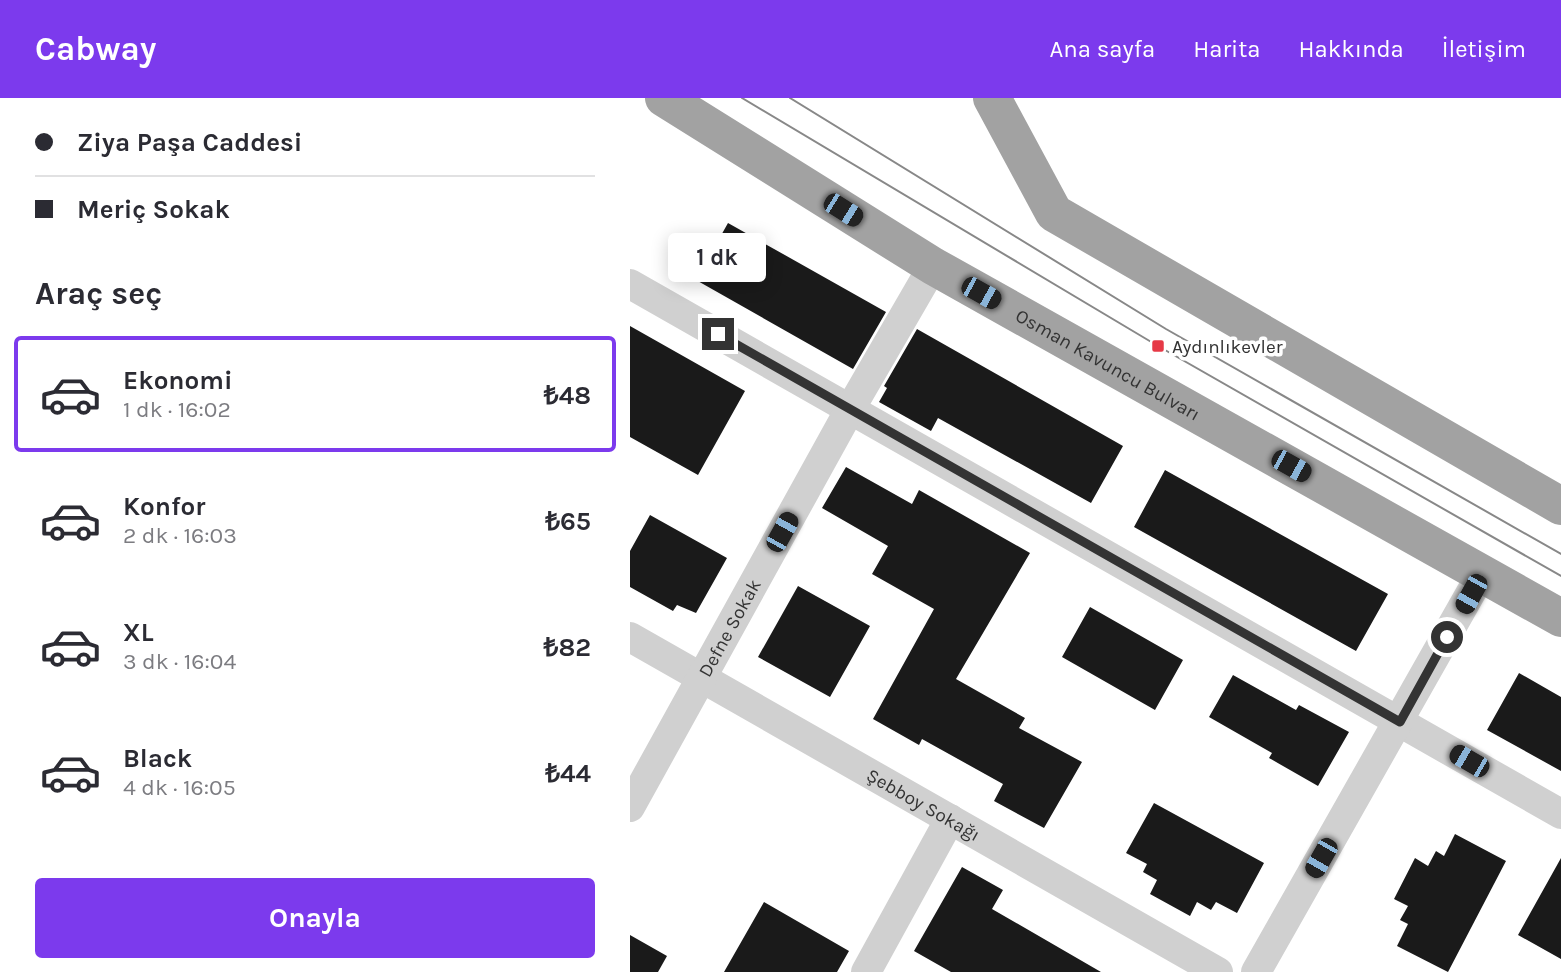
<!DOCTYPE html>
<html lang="tr">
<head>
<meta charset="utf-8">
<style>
	body { margin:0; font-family:Karla,sans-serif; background:#f7f7f7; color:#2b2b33; height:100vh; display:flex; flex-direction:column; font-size:26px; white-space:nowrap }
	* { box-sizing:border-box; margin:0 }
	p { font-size:23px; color:#7c7c81 }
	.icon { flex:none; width:38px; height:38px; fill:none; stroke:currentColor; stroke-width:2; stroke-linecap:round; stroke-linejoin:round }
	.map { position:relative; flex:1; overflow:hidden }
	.details { display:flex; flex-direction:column; background:#fff; width:630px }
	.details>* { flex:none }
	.hud { display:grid; align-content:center; height:154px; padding:0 35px; background:#fff }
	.end { position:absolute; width:32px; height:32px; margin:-16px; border:9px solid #333; background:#fff; box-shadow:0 0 0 4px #fff }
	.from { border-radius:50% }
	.bubble { position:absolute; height:49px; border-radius:7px; background:#fff; box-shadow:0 4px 18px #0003; font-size:23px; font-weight:700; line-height:49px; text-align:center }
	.car { position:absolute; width:21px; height:42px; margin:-21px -10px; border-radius:9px; box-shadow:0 0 5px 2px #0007; background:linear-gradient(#222 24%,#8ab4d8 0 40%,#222 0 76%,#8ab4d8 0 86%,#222 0) }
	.hud b { display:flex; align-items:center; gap:24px; height:66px; font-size:26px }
	.hud b+b { border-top:2px solid #e1e1e2 }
	.hud i { width:18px; height:18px; background:#2b2b33 }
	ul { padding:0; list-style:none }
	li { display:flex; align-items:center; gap:21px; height:116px; margin:0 14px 10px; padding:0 21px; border:4px solid transparent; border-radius:7px }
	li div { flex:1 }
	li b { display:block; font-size:26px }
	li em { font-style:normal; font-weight:700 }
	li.selected { border-color:#7c3aed }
	li>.icon { width:63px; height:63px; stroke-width:1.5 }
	h2 { padding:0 35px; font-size:32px; line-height:84px }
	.button { display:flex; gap:14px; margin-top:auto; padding:14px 35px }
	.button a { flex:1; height:80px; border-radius:7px; background:#7c3aed; color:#fff; font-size:28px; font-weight:700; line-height:80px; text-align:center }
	header { display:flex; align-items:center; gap:42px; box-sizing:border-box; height:98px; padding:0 35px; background:#7c3aed; color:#fff }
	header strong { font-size:33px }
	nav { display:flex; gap:38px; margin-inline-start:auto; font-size:24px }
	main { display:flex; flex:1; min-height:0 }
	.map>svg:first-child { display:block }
	.building { fill:#1a1a1a }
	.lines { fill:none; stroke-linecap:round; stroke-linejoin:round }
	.minor { stroke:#d0d0d0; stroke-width:30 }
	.trunk { stroke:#a2a2a2; stroke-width:38 }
	.tram { stroke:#888; stroke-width:2 }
	.route { stroke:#333; stroke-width:9 }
	.poi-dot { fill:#e63946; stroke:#fff; stroke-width:2.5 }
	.labels { text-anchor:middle; stroke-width:7; stroke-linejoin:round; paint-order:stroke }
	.poi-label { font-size:19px; fill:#333; stroke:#fff; text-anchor:start }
	.street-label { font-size:19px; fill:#333; stroke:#fff }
</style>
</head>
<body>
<header>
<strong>Cabway</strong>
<nav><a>Ana sayfa</a><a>Harita</a><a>Hakkında</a><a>İletişim</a></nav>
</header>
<main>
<section class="details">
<div class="hud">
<b><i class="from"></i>Ziya Paşa Caddesi</b>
<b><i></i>Meriç Sokak</b>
</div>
<h2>Araç seç</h2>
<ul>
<li class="selected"><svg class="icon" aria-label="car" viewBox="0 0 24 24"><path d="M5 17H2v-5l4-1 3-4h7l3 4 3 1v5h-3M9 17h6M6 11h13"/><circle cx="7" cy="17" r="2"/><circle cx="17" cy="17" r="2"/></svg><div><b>Ekonomi</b><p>1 dk · 16:02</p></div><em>₺48</em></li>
<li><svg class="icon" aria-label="car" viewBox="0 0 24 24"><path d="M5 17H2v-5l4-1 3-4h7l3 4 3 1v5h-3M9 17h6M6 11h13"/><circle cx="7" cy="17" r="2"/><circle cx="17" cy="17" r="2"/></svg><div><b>Konfor</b><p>2 dk · 16:03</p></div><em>₺65</em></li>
<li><svg class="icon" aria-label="car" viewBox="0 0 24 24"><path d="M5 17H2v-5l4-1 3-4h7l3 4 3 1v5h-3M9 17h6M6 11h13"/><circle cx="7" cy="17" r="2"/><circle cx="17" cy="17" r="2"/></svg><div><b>XL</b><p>3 dk · 16:04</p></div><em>₺82</em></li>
<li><svg class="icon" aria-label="car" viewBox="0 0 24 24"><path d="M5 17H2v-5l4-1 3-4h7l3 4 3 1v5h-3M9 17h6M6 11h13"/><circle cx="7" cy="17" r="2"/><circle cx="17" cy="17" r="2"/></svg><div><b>Black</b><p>4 dk · 16:05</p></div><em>₺44</em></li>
</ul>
<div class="button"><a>Onayla</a></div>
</section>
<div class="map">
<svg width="931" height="874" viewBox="0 0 931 874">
	<rect width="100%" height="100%" fill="#fff"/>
	<path class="building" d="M98 125 256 214 223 271 66 182Z
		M0 228 115 293 68 377 0 339Z
		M287 231 493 348 461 405 308 320 301 333 249 304 257 290 254 288Z
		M216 369 282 406 289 392 400 455 326 581 395 620 389 630 452 664 414 730 364 703 373 686 292 641 289 647 243 621 304 511 242 476 258 448 192 410Z
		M535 372 758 496 726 553 504 429Z
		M20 417 97 460 66 515 47 507 43 513 0 489V453Z
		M168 488 240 528 200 599 128 559Z
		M460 509 553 562 525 612 432 559Z
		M889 575 931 599V673L857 632Z
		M603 577 666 612 669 607 719 634 688 688 639 660 642 655 579 619Z
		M524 705 634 765 607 815 586 804 581 812 567 804 560 818 520 796 527 782 513 774 517 766 496 755Z
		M825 736 876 763 818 874 767 848 778 826 770 822 778 808 764 801 785 760 798 768 806 753 814 758Z
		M931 760V861L888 837Z
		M332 769 373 792 362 811 471 874H321L284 853Z
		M134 804 219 853 207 874H94Z
		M0 837 37 858 28 874H0Z"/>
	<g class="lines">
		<g class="minor">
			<path d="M0 186 931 716"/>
			<path id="s1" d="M0 539 588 874"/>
			<path id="s2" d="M0 709 219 313 303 168"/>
			<path d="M236 874 320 721"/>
			<path d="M626 874 852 475"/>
		</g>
		<g class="trunk">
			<path id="s3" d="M34 0 303 168 931 520"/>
			<path d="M362 0 424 115 931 408"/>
		</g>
		<path class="tram" d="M112 0 528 248 931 478
			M160 0 536 231 931 456"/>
	</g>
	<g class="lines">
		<path class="route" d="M88 236 770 624 817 539"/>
	</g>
	<rect class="poi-dot" x="521" y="241" width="14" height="14" rx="3.5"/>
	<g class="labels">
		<g class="poi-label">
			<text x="542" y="255">Aydınlıkevler</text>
		</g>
		<g class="street-label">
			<text dy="7" stroke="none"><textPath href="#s3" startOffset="518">Osman Kavuncu Bulvarı</textPath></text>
			<text dy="7" stroke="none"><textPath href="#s2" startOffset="205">Defne Sokak</textPath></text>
			<text dy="7" stroke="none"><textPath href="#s1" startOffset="338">Şebboy Sokağı</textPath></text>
		</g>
	</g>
</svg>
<i class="end from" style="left:817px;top:539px"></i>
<i class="end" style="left:88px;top:236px"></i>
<div class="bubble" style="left:38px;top:135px;width:98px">1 dk</div>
<i class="car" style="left:213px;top:112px;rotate:122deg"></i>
<i class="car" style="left:351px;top:195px;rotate:119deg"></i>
<i class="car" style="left:661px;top:368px;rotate:119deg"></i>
<i class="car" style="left:152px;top:434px;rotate:29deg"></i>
<i class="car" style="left:841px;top:496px;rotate:209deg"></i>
<i class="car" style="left:839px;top:663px;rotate:300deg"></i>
<i class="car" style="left:691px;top:760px;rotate:210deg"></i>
</div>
</main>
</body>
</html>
